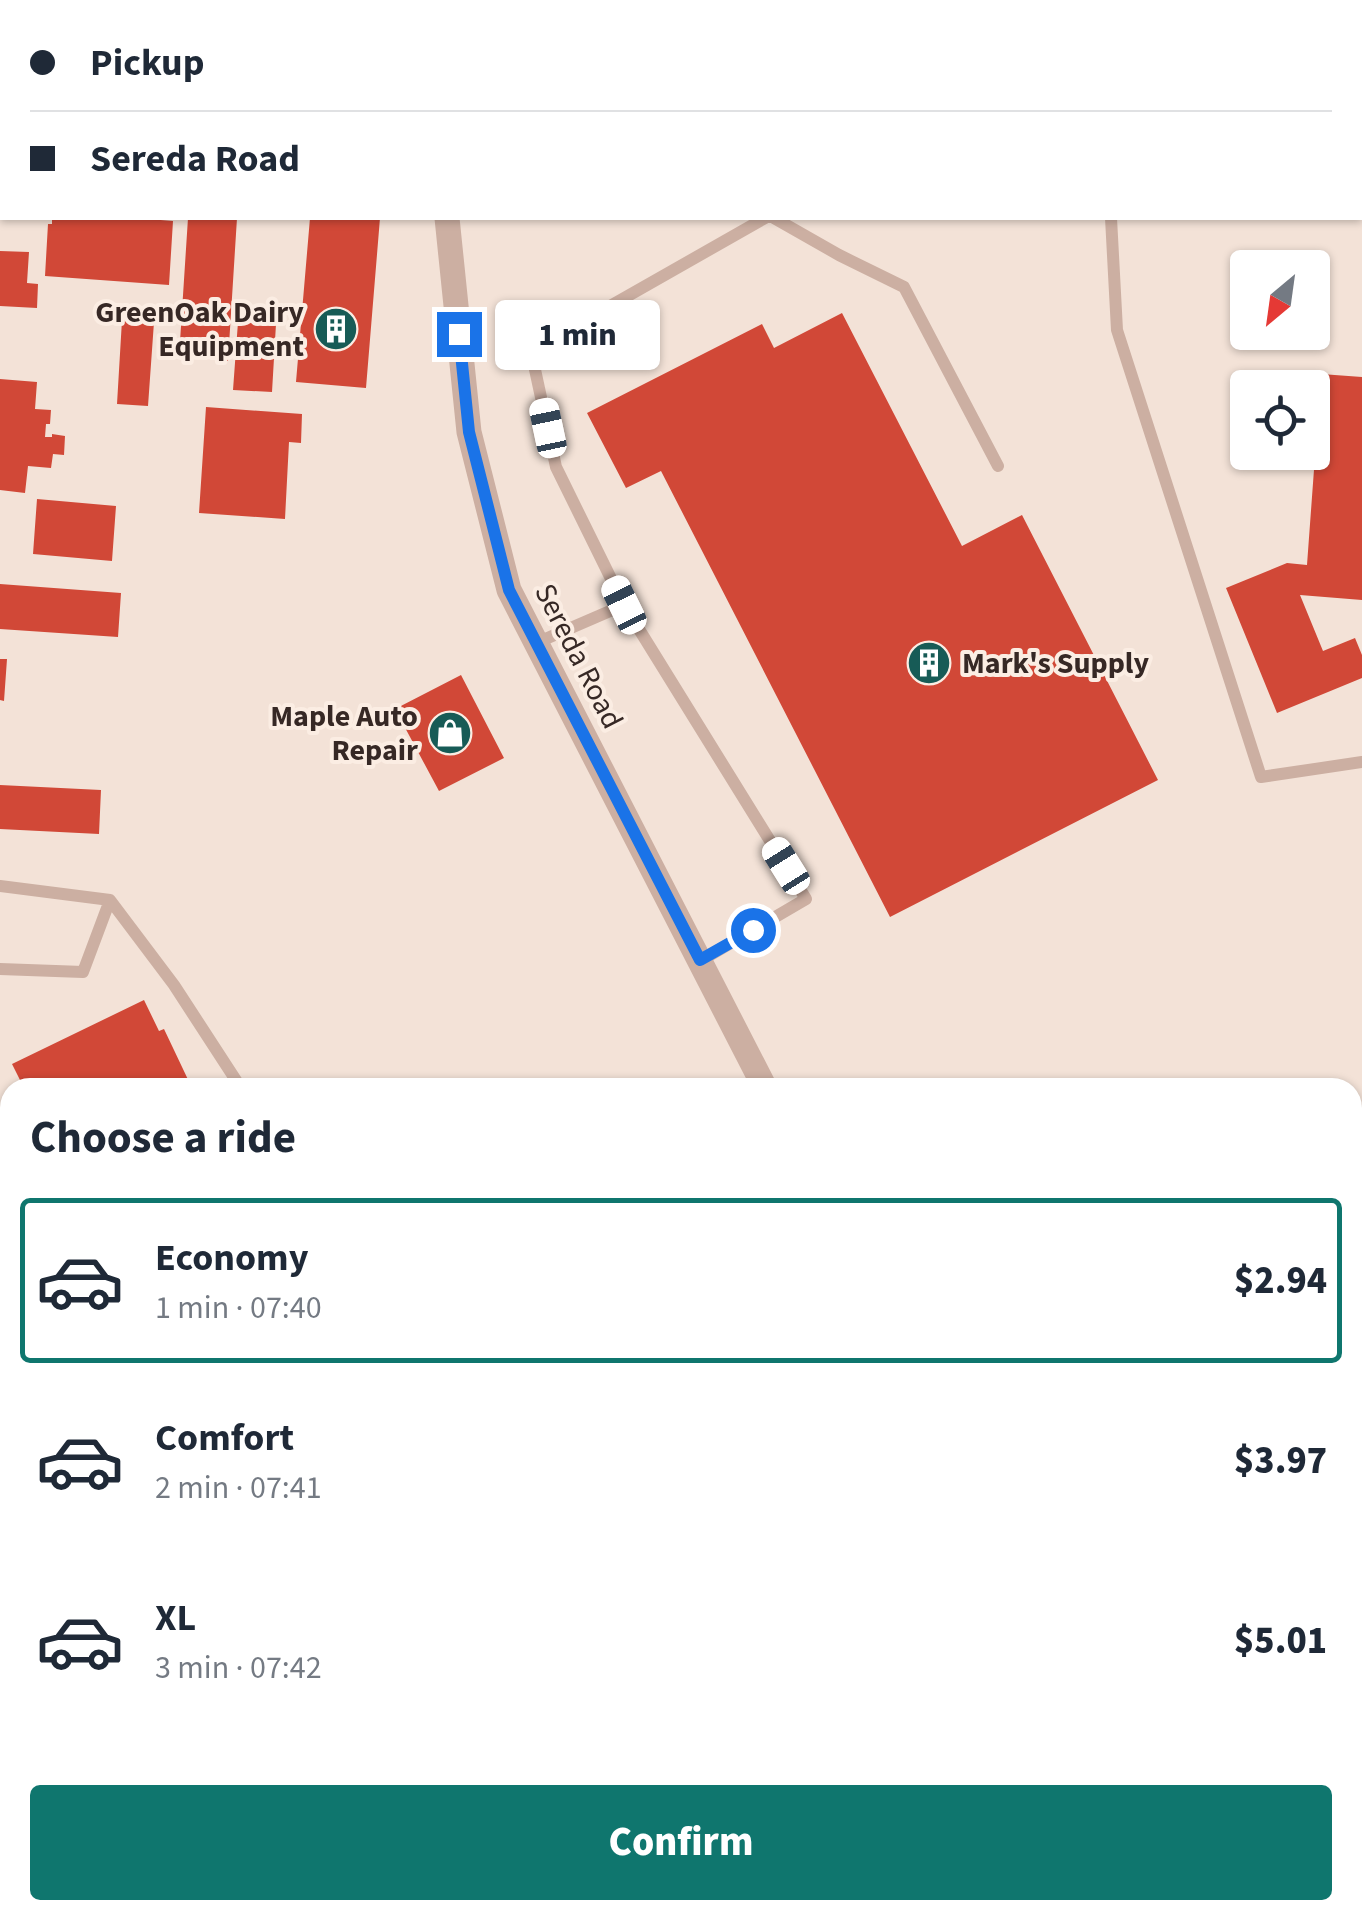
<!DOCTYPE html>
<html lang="en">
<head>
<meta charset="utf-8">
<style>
	body { margin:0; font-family:"Source Sans 3",sans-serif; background:#f2f2f3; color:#1f2937; height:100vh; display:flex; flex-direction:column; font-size:38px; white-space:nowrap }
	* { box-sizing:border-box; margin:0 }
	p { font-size:32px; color:#747a83 }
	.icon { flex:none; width:55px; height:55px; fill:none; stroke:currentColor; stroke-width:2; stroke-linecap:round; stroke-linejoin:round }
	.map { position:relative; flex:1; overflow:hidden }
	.details { position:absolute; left:0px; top:1078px; width:1362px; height:842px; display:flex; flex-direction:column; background:#fff; border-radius:30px 30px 0 0; box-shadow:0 2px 8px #0004 }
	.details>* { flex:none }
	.guide { position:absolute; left:0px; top:0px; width:1362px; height:220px; box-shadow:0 2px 8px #0004; display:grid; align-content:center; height:220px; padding:0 30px; background:#fff }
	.needle { width:65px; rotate:209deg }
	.tools { position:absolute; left:1230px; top:250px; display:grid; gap:20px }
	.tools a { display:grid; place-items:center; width:100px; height:100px; border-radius:10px; background:#fff; box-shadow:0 2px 8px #0004; font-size:50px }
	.end { position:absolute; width:45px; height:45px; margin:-22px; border:12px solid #1a73e8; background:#fff; box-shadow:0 0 0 5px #fff }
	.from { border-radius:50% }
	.bubble { position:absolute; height:70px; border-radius:10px; background:#fff; box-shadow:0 2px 8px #0004; font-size:32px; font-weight:800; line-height:70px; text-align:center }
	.car { position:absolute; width:30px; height:60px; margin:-30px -15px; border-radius:12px; box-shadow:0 0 8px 2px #0007; background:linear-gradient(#fff 24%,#345 0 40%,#fff 0 76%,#345 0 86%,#fff 0) }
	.guide b { display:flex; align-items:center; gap:35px; height:95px; font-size:38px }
	.guide b+b { border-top:2px solid #e0e1e3 }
	.guide i { width:25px; height:25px; background:#1f2937 }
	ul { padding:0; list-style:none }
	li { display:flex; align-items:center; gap:30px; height:165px; margin:0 20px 15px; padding:0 10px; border:5px solid transparent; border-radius:10px }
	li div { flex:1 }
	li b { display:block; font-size:38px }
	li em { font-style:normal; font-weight:800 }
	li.on { border-color:#0f766e }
	li>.icon { width:90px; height:90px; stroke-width:1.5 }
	h2 { padding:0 30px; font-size:45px; line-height:120px }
	.cta { display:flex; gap:20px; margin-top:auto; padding:20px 30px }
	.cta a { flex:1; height:115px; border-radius:10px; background:#0f766e; color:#fff; font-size:40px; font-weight:800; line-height:115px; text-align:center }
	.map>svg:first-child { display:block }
	.building { fill:#d14837 }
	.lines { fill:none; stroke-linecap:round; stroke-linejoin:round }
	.lane { stroke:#ccafa2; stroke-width:12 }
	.street { stroke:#ccafa2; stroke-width:25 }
	.highway { stroke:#58403b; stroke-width:30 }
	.route { stroke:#1a73e8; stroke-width:12 }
	.labels { text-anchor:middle; stroke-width:8; stroke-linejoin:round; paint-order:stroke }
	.poi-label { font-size:30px; font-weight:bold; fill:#362825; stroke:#fbede3; text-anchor:end }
	.street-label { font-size:30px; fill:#362825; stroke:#fbede3 }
</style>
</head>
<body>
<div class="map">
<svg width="1362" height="1919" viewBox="0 0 1362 1919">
	<rect width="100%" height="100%" fill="#f3e2d7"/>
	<path class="building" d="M52 218H136L173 221 169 285 45 276 48 224H52Z
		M188 218H237L228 361 179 357Z
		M310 218H380L366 388 296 382Z
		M0 251 29 252 27 283 38 284 37 308 0 306Z
		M842 313 962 546 1022 515 1158 780 890 917 661 471 626 488 587 413 762 324 774 348Z
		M122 320 154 322 148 406 117 404Z
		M238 322 276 324 272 392 233 390Z
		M1321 374 1362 377V600L1300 595 1323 651 1355 638 1362 655V678L1277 713 1226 588 1287 563 1307 565Z
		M0 379 37 382 35 409 51 410 50 424H46L45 437H52V434L65 436 64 455 53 454 51 468 28 466 25 493 0 490Z
		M206 407 302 414 301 443 289 442 285 519 199 513Z
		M37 499 116 506 112 561 33 554Z
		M0 584 121 593 118 637 0 629Z
		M0 659H7L4 701 0 700Z
		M461 675 504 758 439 791 395 709Z
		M0 785 101 790 99 834 0 829Z
		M144 1000 159 1031 164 1029 192 1088H24L12 1064Z
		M1352 1494 1362 1496V1667L1352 1666Z
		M1356 1830 1362 1831V1919H1098L1099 1910H1352Z
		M492 1910H546L545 1919H518L492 1915Z
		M667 1910H809L808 1919H665Z"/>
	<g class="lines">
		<path class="lane" d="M774 218 839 255 904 287 998 466
			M1111 218 1117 330 1261 777 1362 762
			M536 643 624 605
			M0 886 110 900 174 985 241 1088
			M700 961 806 899 624 605 556 467 531 351 765 218
			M0 969 83 972 110 900
			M0 1147 10 1167
			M1352 1311 1362 1312
			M1352 1675 1362 1677
			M841 1919 843 1910
			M965 1919 970 1910"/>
		<path class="street" d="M304 0 306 2
			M0 110H2
			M1360 194H1362
			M447 218 469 432 509 590 765 1088
			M1352 1744H1362"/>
		<path class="highway" d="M0 1632 10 1648
			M0 1894 10 1907
			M183 1910 190 1919"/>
	</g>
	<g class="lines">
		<path class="route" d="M459 334 469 432 509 590 700 960 753 930"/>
	</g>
	<defs>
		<g id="building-disc" transform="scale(2.25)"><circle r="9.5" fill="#175b56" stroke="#fbede3"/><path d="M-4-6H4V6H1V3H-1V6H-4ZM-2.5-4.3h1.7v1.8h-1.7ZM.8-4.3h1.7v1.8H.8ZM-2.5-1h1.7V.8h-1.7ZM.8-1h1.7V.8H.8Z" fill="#fff"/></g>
		<g id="shop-disc" transform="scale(2.25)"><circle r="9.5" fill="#175b56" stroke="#fbede3"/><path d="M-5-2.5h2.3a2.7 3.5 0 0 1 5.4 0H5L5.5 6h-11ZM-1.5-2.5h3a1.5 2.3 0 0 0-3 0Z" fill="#fff"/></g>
	</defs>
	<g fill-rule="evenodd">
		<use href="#building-disc" x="336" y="329"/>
		<use href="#building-disc" x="929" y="663"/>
		<use href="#shop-disc" x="450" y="733"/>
	</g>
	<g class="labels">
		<g class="poi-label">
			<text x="304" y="322">GreenOak Dairy<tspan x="304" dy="34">Equipment</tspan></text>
			<text x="962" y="673" text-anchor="start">Mark's Supply</text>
			<text x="418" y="726">Maple Auto<tspan x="418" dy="34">Repair</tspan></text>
		</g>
		<g class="street-label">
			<text transform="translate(579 656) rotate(63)" y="10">Sereda Road</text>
		</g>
	</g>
</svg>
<div class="tools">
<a><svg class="needle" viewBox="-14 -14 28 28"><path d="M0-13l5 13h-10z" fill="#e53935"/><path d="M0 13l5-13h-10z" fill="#747a83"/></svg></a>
<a><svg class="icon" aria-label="locate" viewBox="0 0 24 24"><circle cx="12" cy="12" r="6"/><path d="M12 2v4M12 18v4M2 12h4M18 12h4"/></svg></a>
</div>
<i class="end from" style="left:753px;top:930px"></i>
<i class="end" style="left:459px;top:334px"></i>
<div class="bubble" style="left:495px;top:300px;width:165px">1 min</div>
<i class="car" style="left:548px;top:428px;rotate:348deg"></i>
<i class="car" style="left:624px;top:605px;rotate:334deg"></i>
<i class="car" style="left:786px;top:866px;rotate:328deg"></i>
<div class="guide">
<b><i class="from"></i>Pickup</b>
<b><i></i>Sereda Road</b>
</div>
<section class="details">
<h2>Choose a ride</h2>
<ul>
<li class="on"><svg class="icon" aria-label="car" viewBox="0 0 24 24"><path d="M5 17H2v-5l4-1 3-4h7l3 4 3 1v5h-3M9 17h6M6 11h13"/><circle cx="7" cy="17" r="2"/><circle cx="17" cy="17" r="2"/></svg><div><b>Economy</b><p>1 min · 07:40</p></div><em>$2.94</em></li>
<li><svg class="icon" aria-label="car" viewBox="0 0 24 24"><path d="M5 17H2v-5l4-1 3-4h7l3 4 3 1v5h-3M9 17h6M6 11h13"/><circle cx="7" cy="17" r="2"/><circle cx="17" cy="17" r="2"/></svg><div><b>Comfort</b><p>2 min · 07:41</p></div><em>$3.97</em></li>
<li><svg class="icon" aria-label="car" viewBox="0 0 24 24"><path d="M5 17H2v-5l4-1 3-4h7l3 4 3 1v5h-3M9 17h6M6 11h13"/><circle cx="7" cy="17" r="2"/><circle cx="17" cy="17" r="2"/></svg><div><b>XL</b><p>3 min · 07:42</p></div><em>$5.01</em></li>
</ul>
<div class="cta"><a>Confirm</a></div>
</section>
</div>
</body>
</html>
